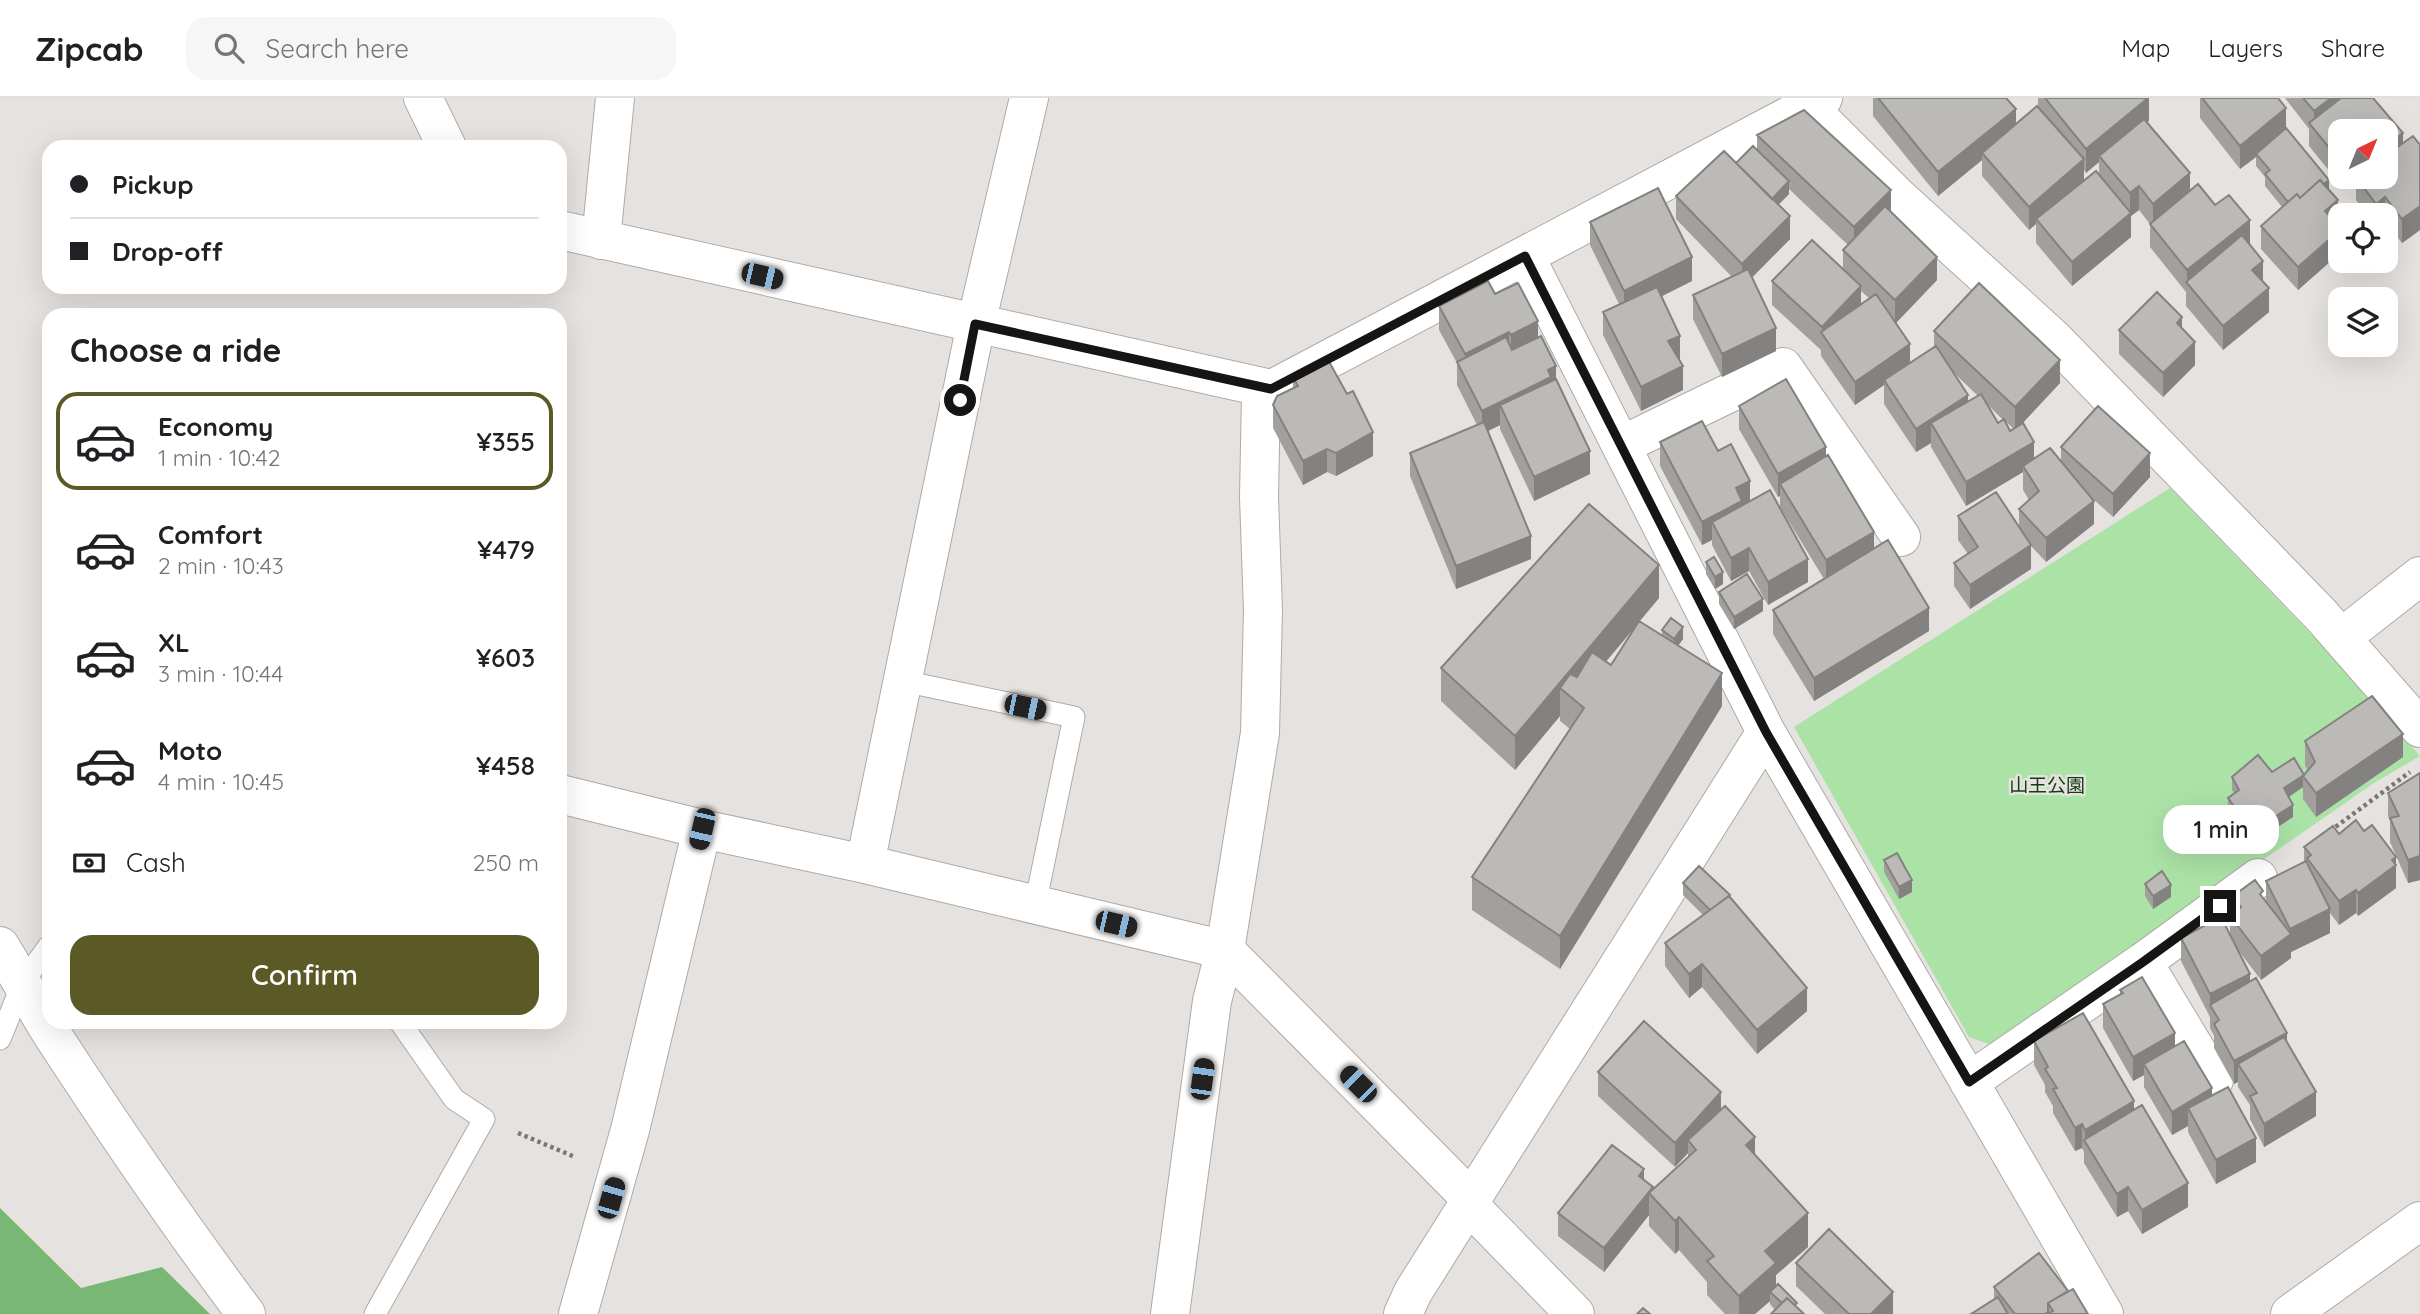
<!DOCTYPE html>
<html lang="en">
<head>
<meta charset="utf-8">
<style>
	body { margin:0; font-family:Quicksand,"Noto Sans JP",sans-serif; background:#f6f6f6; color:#202124; height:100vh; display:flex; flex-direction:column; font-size:26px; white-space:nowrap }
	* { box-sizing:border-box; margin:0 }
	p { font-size:23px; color:#757577 }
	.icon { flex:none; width:38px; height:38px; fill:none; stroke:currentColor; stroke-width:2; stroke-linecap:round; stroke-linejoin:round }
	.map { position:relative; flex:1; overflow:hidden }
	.side { position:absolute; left:42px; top:210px; width:525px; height:721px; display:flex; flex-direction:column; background:#fff; border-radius:21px; box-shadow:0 7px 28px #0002 }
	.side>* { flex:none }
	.guide { position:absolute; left:42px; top:42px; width:525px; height:154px; border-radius:21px; box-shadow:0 7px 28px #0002; display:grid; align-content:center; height:154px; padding:0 28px; background:#fff }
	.needle { width:46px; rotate:43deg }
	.fabs { position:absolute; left:2328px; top:21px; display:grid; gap:14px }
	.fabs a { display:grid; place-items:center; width:70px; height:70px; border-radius:14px; background:#fff; box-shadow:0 7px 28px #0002; font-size:35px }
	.end { position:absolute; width:32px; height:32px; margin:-16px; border:9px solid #161514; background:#fff; box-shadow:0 0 0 4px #fff }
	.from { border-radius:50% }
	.bubble { position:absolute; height:49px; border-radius:21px; background:#fff; box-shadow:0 7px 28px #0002; font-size:23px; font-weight:600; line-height:49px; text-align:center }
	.car { position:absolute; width:21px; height:42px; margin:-21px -10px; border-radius:9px; box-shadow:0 0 5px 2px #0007; background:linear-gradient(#222 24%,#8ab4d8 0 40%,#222 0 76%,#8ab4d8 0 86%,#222 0) }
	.guide b { display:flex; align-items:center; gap:24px; height:66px; font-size:26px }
	.guide b+b { border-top:2px solid #e0e0e0 }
	.guide i { width:18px; height:18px; background:#202124 }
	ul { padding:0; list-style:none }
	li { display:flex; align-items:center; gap:21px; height:98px; margin:0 14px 10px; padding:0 14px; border:4px solid transparent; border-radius:21px }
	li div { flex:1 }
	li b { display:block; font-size:26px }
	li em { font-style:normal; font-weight:600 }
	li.current { border-color:#5b5a27 }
	li>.icon { width:63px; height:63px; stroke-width:1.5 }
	h2 { padding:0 28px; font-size:32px; line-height:84px }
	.pay { display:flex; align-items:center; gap:18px; height:77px; padding:0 28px; font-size:26px }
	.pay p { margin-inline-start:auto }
	.primary-button { display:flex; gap:14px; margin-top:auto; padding:14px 28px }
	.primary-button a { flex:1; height:80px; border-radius:21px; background:#5b5a27; color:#fff; font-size:28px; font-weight:600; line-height:80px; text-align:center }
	header { display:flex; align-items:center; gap:42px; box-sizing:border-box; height:98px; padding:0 35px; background:#fff; border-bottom:2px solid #e0e0e0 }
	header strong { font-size:33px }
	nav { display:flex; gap:38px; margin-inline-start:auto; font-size:24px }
	.search { width:490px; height:63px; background:#f6f6f6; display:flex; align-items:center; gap:18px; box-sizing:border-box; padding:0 24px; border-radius:21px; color:#757577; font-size:26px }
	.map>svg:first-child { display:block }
	.green { fill:#abe3a7 }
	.forest { fill:#78b874 }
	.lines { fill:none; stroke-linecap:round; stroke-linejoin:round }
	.service-casing { stroke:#adaba8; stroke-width:23 }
	.minor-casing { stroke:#adaba8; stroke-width:40 }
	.path { stroke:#7a7876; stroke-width:4.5; stroke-dasharray:3.5 3.5; stroke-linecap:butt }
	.service { stroke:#fff; stroke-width:21 }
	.minor { stroke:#fff; stroke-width:38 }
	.wall { fill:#a2a09d; fill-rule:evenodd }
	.shaded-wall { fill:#848280 }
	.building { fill:#bcbab7; stroke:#848280; stroke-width:2 }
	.route { stroke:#161514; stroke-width:9 }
	.labels { text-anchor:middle; stroke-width:5; stroke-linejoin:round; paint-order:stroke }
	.park-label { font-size:19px; fill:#113d10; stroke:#e5e2df }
</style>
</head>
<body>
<header>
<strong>Zipcab</strong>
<div class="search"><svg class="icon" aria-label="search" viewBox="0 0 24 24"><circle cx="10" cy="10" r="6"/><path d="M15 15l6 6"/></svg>Search here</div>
<nav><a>Map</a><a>Layers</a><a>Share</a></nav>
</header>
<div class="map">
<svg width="2420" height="1216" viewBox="0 0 2420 1216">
	<rect width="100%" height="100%" fill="#e5e2df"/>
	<path class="green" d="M2170 390 2330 556 2420 658 2374 685 1994 948 1969 939 1794 629Z"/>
	<path class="forest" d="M0 1110 81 1190 162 1169 210 1216H0Z"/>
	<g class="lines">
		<g class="service-casing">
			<path id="service" d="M903 583 1074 619 1035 807
				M0 941 23 884 49 848
				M375 1216 484 1021 454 1001 400 924"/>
		</g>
		<g class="minor-casing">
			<path id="minor" d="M423 0 447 49
				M1807 8 1896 97 2054 241 2321 517 2420 630
				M560 132 1271 291
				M601 142 615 0
				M1525 158 1766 634 2104 1216
				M1622 347 1783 269 1901 439
				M2341 540 2420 478
				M560 696 702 731 865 766 1225 852 1472 1102
				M865 766 976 226 1029 0
				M0 848C20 879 36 913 57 944 117 1036 180 1128 246 1216
				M2143 864 2214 982
				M1969 984 2143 864 2258 780
				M1469 1107 1575 1216
				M578 1216 630 1032 702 731
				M1170 1216 1212 903 1225 852 1260 635 1263 512 1259 399 1261 297 1823 0
				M1403 1216 1413 1194 1766 634
				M2290 1216 2420 1123"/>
		</g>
		<path class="path" d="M2330 733 2410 674
			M518 1035 575 1059"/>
		<use href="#service" class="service"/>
		<use href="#minor" class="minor"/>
	</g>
	<path class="wall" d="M1873 0H2006L2016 26 2038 9V0H2149V23L2147 24 2190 93 2215 107 2250 145 2263 184 2269 214 2223 252 2186 208V194L2150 149V126L2139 112 2131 118V139L2072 188 2036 145V126L2029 132 1982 78V62L1938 98 1873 18ZM2099 64V77L2084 83V72L2086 75Z
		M2200 0H2278L2286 30 2329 93 2337 126 2340 129V155L2298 192 2261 151V128L2282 109 2265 88V79L2256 68V59L2240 71 2200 20Z
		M2285 0H2373L2403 45 2420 47V132L2402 145 2385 123V117H2367L2356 102V85L2352 79H2385L2340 33V68L2331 75 2309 48V31Z
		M1757 37 1891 114 1937 182 1896 225 1910 265 1934 250V233L2060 285 2021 327 2034 360 2061 364V349L2150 379 2113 419 2091 399 2094 426 2046 464 2031 448V471L1970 511 1954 488V465L1968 456 1958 442V418L2019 428V411L2029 402 2023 392V374L1966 408 1931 349V345L1916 354 1884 306V287L1855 307 1821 258V252L1772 207V183L1843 171V152L1848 147 1789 91V96L1778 107 1790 141 1752 180 1776 253 1722 279 1693 221V197L1732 179 1676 121V98L1736 65 1757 52ZM1861 193 1870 201 1861 207ZM1954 275 1978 298 1968 303ZM1987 306 2003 322 1998 325ZM2005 323 2014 331 2010 333Z
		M1590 124 1692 183 1662 198 1680 262 1683 292 1641 313 1603 237V214L1619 206 1590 147Z
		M1495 196 1538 239 1556 282 1590 376 1534 403 1500 331V327L1488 333 1531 461 1456 491 1410 378V355L1477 327 1457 287V265L1439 232V208Z
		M2182 231 2195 267 2163 299 2119 256V232Z
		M1293 279 1373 358 1336 378 1327 374 1303 387 1273 330V307L1293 290Z
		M1739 308 1826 359 1874 451 1929 533 1814 603 1773 536V512L1824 481 1780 409V398L1778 399 1739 331Z
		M1660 344 1718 353 1750 403 1808 484 1768 507 1749 473 1731 483 1712 447V442L1702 447 1660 368Z
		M1706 464 1723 486 1715 491 1706 476Z
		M1719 494 1763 513 1734 531 1719 506Z
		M1659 500 1640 523 1662 537V532L1683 541 1678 548 1722 608 1560 871 1472 812V779L1570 631 1560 623V618L1515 672 1441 603V570ZM1633 532 1611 567 1606 564Z
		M2305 643 2403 659 2316 719 2303 701V689L2289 699 2293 719 2264 738 2256 723 2243 732 2228 713V700L2234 695 2232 692V679L2272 674 2304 677 2308 673 2305 667Z
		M2420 675V782L2408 785 2390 744V723L2388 718V695Z
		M2339 736 2396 783V790L2358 818 2356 815 2339 827 2330 815V835L2291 854V860L2261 882 2235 848 2250 884 2287 943 2316 1018 2264 1049 2250 1021V1007L2238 989V984L2234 986 2214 950V938L2210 930V919L2181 863V840L2230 838V818L2233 816V798L2263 800 2266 804V783L2304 764V749Z
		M1884 762 1912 794 1899 801 1884 774Z
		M1683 785 1730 799 1807 913 1757 956 1702 889 1689 900 1665 868V845L1703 817 1683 797Z
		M2145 786 2171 799 2153 811 2145 798Z
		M2120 892 2175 948 2212 997 2256 1064 2216 1086 2188 1034V1028L2172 1037 2144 989V977L2133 983 2103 930V906L2120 896Z
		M2034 943 2134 1012 2188 1109 2142 1136 2128 1113 2117 1119 2084 1065V1054L2082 1050 2075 1053 2053 1015V1008L2045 994V987L2034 967Z
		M1598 974 1721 1011 1755 1056 1808 1149 1776 1177V1188L1797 1205 1775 1212 1770 1206V1203L1755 1216H1725L1707 1197V1184L1679 1152 1675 1156 1649 1128V1117L1604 1174 1558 1138V1115L1644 1082 1653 1091 1688 1060V1055L1675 1069 1598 998Z
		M1796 1165 1893 1216H1825L1796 1188Z
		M1994 1189 2068 1193 2088 1216H1971L1994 1202Z"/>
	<path class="shaded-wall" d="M2149 0V23L2102 62 2099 58V64L2086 75V51Z
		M2331 0H2361L2314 30V13Z
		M2286 10V34L2256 56V59L2240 71V48Z
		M2016 11V35L1982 55V62L1938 98V74Z
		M2403 35V58L2385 72V48Z
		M2340 44V68L2331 75V52Z
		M2084 61V84L2036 121V126L2029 132V109Z
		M2190 75V99L2153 130V106Z
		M2329 82V94L2302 106Z
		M1789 83V96L1771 114V102Z
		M2139 88V112L2131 118V139L2072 188V164L2130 116V95Z
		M1891 92V116L1854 152V129Z
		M2385 99V117H2376V106Z
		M2338 102V126L2325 137V113Z
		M2420 108V132L2402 145V121Z
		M1790 118V141L1742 189V166Z
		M2250 122V145L2192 192 2187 186V172Z
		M2340 132V155L2298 192V169Z
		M1692 159V183L1624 217V193Z
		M1937 159V182L1895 226V202Z
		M2263 163V187L2252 172Z
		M1861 188V212L1822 236V229Z
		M2269 190V214L2223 252V228Z
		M2182 219V242L2177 225Z
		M1538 223V246L1511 260V237Z
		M1776 230V253L1722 279V256Z
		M1509 234V257L1465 280V256Z
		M1680 238V262L1668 267V243Z
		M2195 244V267L2163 299V275Z
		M1910 246V269L1884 282V287L1855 307V284Z
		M2060 262V285L2015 333V309Z
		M1556 268V292L1500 307V327L1482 336V313L1548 272Z
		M1683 268V292L1641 313V289Z
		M1968 297V321L1931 325V345L1916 354V331Z
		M1373 334V358L1336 378V355Z
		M2034 344V367L2023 368V374L1966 408V384Z
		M1826 349V373L1780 386V398L1778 399V376Z
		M1327 351V374L1303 387V363Z
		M1590 353V376L1534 403V379Z
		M2150 355V379L2113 419V396Z
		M1750 383V406L1712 424V442L1702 447V424L1736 390Z
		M2094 403V426L2046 464V440Z
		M1874 434V457L1826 486V462Z
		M1531 438V461L1456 491V468Z
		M2031 447V471L1970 511V487Z
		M1749 450V473L1731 483V460Z
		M1808 461V484L1768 507V484Z
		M1659 467V500L1574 601 1560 590V618L1515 672V638Z
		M1723 474V486L1715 491V479Z
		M1763 501V513L1734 531V519Z
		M1929 510V533L1814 603V580Z
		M1683 529V541L1674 553V541Z
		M1722 575V608L1560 871V838Z
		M2403 636V659L2316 719V695Z
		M2303 678V689L2284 702V690Z
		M2293 707V719L2264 738V726Z
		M2256 711V723L2243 732V720Z
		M2420 758V782L2408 785V762Z
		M2396 759V790L2358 818V795L2392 762Z
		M1912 782V794L1899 801V789Z
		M2171 787V799L2153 811V798Z
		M2356 792V815L2339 827V803Z
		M2330 811V835L2291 854V860L2261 882V858L2290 837V831Z
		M1702 866V889L1689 900V876Z
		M2250 876V900L2210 907V896Z
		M1807 890V913L1757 956V932Z
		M2175 935V959L2144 966V977L2133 983V959Z
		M2287 935V959L2238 966V984L2234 986V963Z
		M2212 990V1014L2188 1010V1028L2172 1037V1014Z
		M1721 994V1018L1688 1042V1055L1675 1069V1045Z
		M2316 994V1018L2264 1049V1026Z
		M2134 1003V1026L2085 1043V1032Z
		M2082 1026V1050L2075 1053V1030Z
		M1755 1039V1073L1746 1047Z
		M2256 1040V1064L2216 1086V1062Z
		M1644 1071V1095L1639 1078Z
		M2188 1085V1109L2142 1136V1112Z
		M1653 1089V1099L1649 1095V1117L1604 1174V1150Z
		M2128 1089V1113L2117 1119V1096Z
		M1808 1115V1149L1776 1177V1198L1770 1194V1203L1755 1216H1739V1198L1765 1153Z
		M1679 1119V1152L1675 1156V1123Z
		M1893 1194V1216H1871Z"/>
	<path class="building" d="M1878 0H2006L2016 11 1938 74Z
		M2045 0H2148L2086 51Z
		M2202 0H2278L2286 10 2240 48Z
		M2303 0H2331L2314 13Z
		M2341 0H2373L2403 35 2385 48V33H2340V44L2331 52 2309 25Z
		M2037 8 2084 61 2029 109 1982 55Z
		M1804 12 1891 92 1854 129 1757 37Z
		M2144 21 2190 75 2153 106 2139 88 2130 95 2099 58Z
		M2286 30 2329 82 2324 86 2320 82 2300 100 2297 96 2288 104 2265 76 2270 72 2256 56Z
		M2413 38 2420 47V108L2402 121 2385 99 2376 106 2356 79H2385V58Z
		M1753 48 1789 83 1772 101 1736 65Z
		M1724 53 1790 118 1742 166 1676 98Z
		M2096 73 2131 115 2072 164 2036 121Z
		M2320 82 2338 102 2325 113 2340 129V132L2298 169 2261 128 2297 96 2300 100Z
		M2198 86 2215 107 2229 97 2250 122 2187 172 2150 126Z
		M1658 90 1692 159 1624 193 1590 124Z
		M1885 108 1937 159 1895 202 1843 152Z
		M2242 137 2263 163 2252 172 2269 190 2223 228 2186 184Z
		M1812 142 1861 188 1822 229 1772 183Z
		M1748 171 1776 230 1722 256 1693 197Z
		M1488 183 1495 196 1518 185 1538 223 1511 237 1509 234 1465 256 1439 208Z
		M1979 185 2060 262 2015 309 1934 233Z
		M1657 189 1680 238 1668 243 1683 268 1641 289 1603 214Z
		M2157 194 2182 219 2177 225 2195 244 2163 275 2119 232Z
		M1876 196 1910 246 1855 284 1821 234Z
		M1541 238 1556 268 1548 272 1551 279 1482 313 1457 264 1506 239 1512 252Z
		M1936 248 1968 297 1916 331 1884 282Z
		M1327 260 1347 296 1353 293 1373 334 1336 355 1327 351 1303 363 1273 307 1277 298 1298 288 1293 279Z
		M1556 281 1590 353 1534 379 1500 307Z
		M1786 281 1826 349 1778 376 1739 308Z
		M1981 296 1998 325 2004 321 2010 333 2023 325 2034 344 1966 384 1931 325Z
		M2098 308 2150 355 2113 396 2061 349Z
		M1702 323 1718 353 1731 346 1750 383 1736 390 1742 403 1702 424 1660 344Z
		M1484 324 1531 438 1456 468 1410 355Z
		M2050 350 2094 403 2046 440 2019 411 2039 393 2023 368Z
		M1828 357 1874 434 1826 462 1780 386Z
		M1770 392 1808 461 1768 484 1749 450 1731 460 1712 424Z
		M1996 394 2031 447 1970 487 1954 465 1978 449 1958 418Z
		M1589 406 1659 467 1515 638 1441 570Z
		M1888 442 1929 510 1814 580 1773 512Z
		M1714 459 1723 474 1715 479 1706 464Z
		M1747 476 1763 501 1734 519 1719 494Z
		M1671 520 1683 529 1674 541 1662 532Z
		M1639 523 1722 575 1560 838 1472 779 1584 610 1560 590 1570 576 1577 579 1592 554 1611 567Z
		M2372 598 2403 636 2316 695 2303 678 2315 664 2305 643Z
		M2258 657 2272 674 2294 660 2304 677 2284 690 2293 707 2264 726 2256 711 2243 720 2228 700 2239 692 2232 679Z
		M2420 675V758L2408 762 2390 720 2399 718 2388 695Z
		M2356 722 2364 733 2372 727 2396 759 2392 762 2396 767 2358 795 2356 792 2339 803 2307 760 2311 757 2304 749 2333 728 2339 736Z
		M1897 755 1912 782 1899 789 1884 762Z
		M2306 763 2330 811 2290 831 2266 783Z
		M1699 768 1730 797 1710 812 1683 785Z
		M2162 773 2171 787 2153 798 2145 786Z
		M2255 782 2263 793 2260 796 2291 836 2261 858 2230 818 2241 809 2233 798Z
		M1729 798 1807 890 1757 932 1702 866 1689 876 1665 845Z
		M2221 819 2250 876 2210 896 2181 840Z
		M2142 879 2175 935 2133 959 2103 906 2123 895 2120 892Z
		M2256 880 2287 935 2234 963 2214 926 2219 922 2210 907Z
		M2083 915 2134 1003 2085 1032 2082 1026 2075 1030 2053 991 2057 990 2045 971 2048 969 2034 943Z
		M1644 923 1721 994 1675 1045 1598 974Z
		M2284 939 2316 994 2264 1026 2250 998 2257 995 2238 966Z
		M2184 943 2212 990 2172 1014 2144 966Z
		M2228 989 2256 1040 2216 1062 2188 1010Z
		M2142 1007 2188 1085 2142 1112 2128 1089 2117 1096 2084 1042Z
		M1725 1008 1755 1039 1746 1047 1808 1115 1765 1153 1776 1165 1739 1198 1707 1163 1714 1158 1679 1119 1675 1123 1649 1095 1696 1052 1688 1042Z
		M1612 1047 1644 1071 1639 1078 1653 1089 1604 1150 1558 1115Z
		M1829 1131 1893 1194 1871 1216H1849L1796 1165Z
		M2039 1155 2068 1193 2048 1205V1214L2045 1216H2015L1994 1189Z
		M1778 1186 1797 1205 1795 1207 1787 1200 1782 1205 1770 1194Z
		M2073 1191 2088 1216H2048L2053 1213 2048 1205Z
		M1998 1199 2008 1216H1971Z
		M1787 1200 1804 1216H1771Z
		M1643 1210 1650 1216H1637Z"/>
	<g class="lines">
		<path class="route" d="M960 302 975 226 1271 291 1525 158 1766 634 1969 984 2143 864 2220 808"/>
	</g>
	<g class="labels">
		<g class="park-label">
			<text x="2047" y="694">山王公園</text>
		</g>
	</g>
</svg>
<div class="fabs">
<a><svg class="needle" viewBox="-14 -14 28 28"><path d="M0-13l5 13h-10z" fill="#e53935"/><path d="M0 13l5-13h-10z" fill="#757577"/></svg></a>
<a><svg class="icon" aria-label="locate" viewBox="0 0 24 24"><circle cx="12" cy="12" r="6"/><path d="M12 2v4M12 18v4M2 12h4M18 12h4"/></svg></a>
<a><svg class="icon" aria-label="layers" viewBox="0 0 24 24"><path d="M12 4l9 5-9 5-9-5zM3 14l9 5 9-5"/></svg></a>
</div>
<i class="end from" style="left:960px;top:302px"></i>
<i class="end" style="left:2220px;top:808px"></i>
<div class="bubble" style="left:2163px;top:707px;width:116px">1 min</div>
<i class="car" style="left:762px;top:178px;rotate:103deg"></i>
<i class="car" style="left:1025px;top:609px;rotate:102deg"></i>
<i class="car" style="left:702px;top:731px;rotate:193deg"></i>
<i class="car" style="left:1116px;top:826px;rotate:103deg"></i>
<i class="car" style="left:1202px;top:981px;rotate:8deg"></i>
<i class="car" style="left:1358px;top:986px;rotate:315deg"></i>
<i class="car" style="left:611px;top:1100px;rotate:16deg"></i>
<div class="guide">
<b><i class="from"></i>Pickup</b>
<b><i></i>Drop-off</b>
</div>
<section class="side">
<h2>Choose a ride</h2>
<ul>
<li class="current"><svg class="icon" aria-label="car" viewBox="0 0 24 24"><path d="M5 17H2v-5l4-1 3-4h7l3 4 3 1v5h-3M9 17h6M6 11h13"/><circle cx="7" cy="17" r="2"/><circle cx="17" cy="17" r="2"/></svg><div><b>Economy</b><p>1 min · 10:42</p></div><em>¥355</em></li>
<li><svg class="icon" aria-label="car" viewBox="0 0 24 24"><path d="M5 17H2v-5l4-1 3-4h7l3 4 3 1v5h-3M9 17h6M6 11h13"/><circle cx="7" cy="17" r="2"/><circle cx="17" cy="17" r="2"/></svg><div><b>Comfort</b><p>2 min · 10:43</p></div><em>¥479</em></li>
<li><svg class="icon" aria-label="car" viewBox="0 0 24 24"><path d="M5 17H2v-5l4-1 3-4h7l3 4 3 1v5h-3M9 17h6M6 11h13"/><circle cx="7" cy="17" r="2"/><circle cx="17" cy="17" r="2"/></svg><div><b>XL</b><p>3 min · 10:44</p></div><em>¥603</em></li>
<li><svg class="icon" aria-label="car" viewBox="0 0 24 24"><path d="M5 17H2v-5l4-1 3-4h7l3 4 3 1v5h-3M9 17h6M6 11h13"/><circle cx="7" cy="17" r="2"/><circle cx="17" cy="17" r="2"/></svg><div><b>Moto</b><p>4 min · 10:45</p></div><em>¥458</em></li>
</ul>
<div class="pay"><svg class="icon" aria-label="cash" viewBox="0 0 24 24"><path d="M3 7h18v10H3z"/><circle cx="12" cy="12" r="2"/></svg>Cash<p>250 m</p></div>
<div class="primary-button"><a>Confirm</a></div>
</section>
</div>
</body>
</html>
